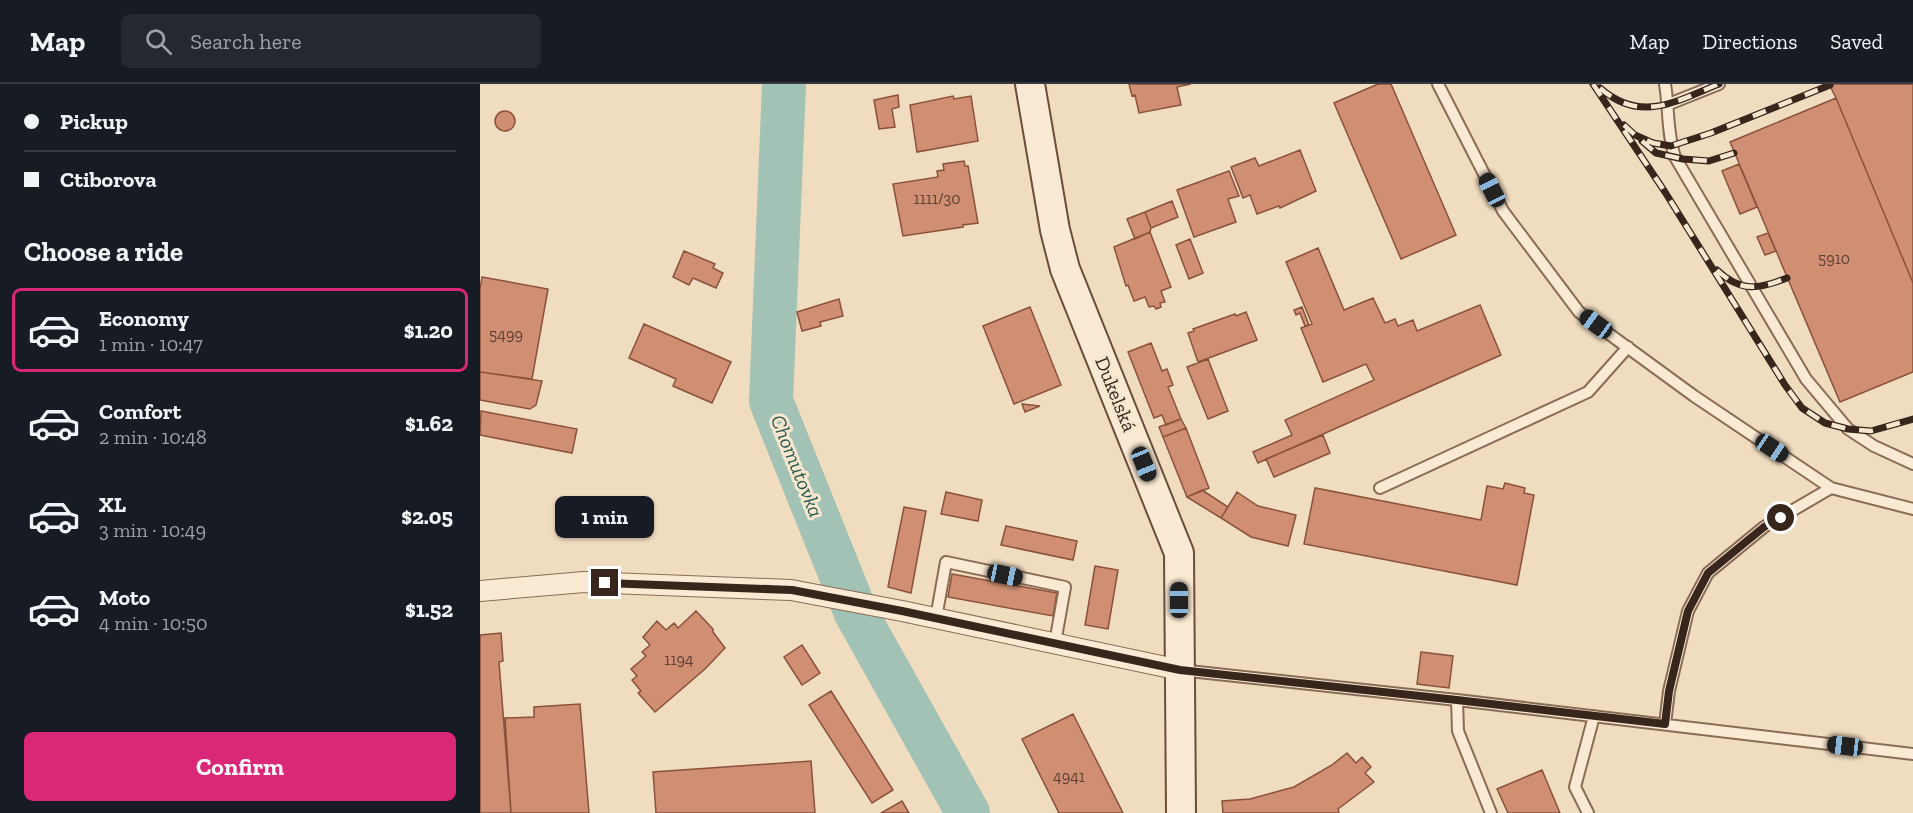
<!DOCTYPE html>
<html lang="en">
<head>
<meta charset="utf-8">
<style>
	body { margin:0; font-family:"Zilla Slab",serif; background:#242831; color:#f1f3f6; height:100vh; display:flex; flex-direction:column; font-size:22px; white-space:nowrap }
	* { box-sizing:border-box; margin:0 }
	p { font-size:20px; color:#9ea1a6 }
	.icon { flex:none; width:33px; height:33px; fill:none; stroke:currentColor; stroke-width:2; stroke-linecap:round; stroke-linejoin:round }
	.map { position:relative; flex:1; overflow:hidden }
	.panel { display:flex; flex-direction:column; background:#171b24; width:480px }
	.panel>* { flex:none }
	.guide { display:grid; align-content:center; height:132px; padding:0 24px; background:#171b24 }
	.end { position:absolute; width:27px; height:27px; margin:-14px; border:8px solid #38261c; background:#fff; box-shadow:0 0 0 3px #fff }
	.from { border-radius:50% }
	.bubble { position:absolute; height:42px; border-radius:9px; background:#171b24; box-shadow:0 2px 4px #0004; font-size:20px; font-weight:700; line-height:42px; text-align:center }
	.car { position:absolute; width:18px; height:36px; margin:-18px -9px; border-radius:8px; box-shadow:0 0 4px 2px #0007; background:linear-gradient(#222 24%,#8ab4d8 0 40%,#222 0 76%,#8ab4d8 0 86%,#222 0) }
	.guide b { display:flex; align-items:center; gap:21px; height:57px; font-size:22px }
	.guide b+b { border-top:2px solid #363941 }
	.guide i { width:15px; height:15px; background:#f1f3f6 }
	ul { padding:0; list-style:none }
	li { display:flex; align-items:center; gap:18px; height:84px; margin:0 12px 9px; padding:0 12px; border:3px solid transparent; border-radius:9px }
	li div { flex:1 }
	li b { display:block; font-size:22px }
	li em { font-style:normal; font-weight:700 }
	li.active { border-color:#db2777 }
	li>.icon { width:54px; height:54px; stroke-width:1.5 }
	h2 { padding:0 24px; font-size:27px; line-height:72px }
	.cta { display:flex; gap:12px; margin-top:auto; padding:12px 24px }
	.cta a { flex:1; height:69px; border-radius:9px; background:#db2777; color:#fff; font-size:24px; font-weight:700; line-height:69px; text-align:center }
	header { display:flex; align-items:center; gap:36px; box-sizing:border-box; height:84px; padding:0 30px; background:#171b24; border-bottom:2px solid #363941 }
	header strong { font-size:28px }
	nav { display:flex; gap:33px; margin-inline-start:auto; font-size:21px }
	.search { width:420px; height:54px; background:#242831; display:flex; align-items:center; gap:15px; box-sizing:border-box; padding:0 21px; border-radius:9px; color:#9ea1a6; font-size:22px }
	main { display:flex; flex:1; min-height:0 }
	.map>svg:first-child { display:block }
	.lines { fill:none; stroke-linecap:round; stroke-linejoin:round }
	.river { stroke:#a2c2b5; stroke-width:44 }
	.building { fill:#d08f73; stroke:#8a513b; stroke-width:1.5 }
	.lane-casing { stroke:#8a6c56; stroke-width:14 }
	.street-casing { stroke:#8a6c56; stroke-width:22 }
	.secondary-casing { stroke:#6b4d3a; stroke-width:32 }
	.lane { stroke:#faead3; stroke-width:10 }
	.street { stroke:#faead3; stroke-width:20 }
	.secondary { stroke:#faead3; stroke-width:28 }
	.rail-casing { stroke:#38261c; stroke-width:7 }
	.rail { stroke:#f7e7cf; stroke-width:4.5; stroke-dasharray:14; stroke-linecap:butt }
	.route { stroke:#38261c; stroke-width:8 }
	.labels { text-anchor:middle; stroke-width:6; stroke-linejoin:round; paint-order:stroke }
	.number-label { font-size:16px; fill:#5e4032 }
	.street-label { font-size:20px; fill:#38261c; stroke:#f7e7cf }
	.water-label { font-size:21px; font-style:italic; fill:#2a5951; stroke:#f7e7cf }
</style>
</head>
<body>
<header>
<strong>Map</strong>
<div class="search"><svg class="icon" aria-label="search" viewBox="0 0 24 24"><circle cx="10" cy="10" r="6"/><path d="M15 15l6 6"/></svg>Search here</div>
<nav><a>Map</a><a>Directions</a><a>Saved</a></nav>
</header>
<main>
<section class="panel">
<div class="guide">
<b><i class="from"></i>Pickup</b>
<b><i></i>Ctiborova</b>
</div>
<h2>Choose a ride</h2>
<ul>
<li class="active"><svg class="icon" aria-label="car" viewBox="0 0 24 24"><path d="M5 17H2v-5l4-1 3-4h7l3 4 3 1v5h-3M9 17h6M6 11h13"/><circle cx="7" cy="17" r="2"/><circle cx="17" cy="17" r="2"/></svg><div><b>Economy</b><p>1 min · 10:47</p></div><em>$1.20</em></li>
<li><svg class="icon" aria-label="car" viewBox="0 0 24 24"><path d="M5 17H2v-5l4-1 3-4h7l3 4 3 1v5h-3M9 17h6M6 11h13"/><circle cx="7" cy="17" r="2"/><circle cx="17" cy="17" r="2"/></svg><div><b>Comfort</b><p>2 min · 10:48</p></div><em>$1.62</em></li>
<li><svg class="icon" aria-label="car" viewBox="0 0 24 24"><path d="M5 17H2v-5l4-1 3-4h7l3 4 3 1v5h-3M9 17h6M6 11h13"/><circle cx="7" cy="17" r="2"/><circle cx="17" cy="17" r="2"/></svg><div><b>XL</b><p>3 min · 10:49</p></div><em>$2.05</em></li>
<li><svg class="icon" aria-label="car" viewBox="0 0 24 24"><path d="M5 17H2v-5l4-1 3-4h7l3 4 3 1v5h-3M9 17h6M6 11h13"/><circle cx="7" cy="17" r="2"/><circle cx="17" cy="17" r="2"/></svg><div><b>Moto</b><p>4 min · 10:50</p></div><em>$1.52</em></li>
</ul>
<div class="cta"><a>Confirm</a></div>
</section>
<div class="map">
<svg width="1433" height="729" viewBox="0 0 1433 729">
	<rect width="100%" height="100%" fill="#f0dcbf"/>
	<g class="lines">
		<path class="river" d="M304 0 291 317 376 529 488 729"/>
	</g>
	<path class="building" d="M649 0H711L697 3 701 21 659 29 655 11 652 12Z
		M898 0H911L976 151 921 175 854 19Z
		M1349 0H1433V199L1356 14Z
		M418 11 419 23 412 25 415 43 399 45 394 16Z
		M473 12 474 15 491 12 498 57 437 68 430 21Z
		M1356 14 1433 199V288L1360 318 1250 58Z
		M15 37a10 10 0 1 1 20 0a10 10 0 1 1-20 0Z
		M820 66 836 107 800 124 799 122 777 130 770 111 763 114 751 83 775 74 779 82Z
		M484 77 485 82H488L498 139 483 141V143L423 152 413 100 458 93 457 87 464 86 463 80Z
		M1259 80 1277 123 1260 130 1242 87Z
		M749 87 759 112 748 115 756 138 714 153 697 106Z
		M692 117 698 133 671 144 665 128Z
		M665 128 671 144 670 148 655 155 647 135Z
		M670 148 691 203 681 207 685 218 680 219 681 223 676 225 674 222 669 223 665 213 654 217 648 201 646 202 634 163Z
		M1288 149 1296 167 1285 171 1277 153Z
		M710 155 723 189 709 195 696 161Z
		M838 164 864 226 893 214 905 239 915 235 918 242 933 236 937 247 1000 221 1021 271 778 379 773 368 812 351 805 336 894 296 886 280 843 298 821 244 832 240 806 178Z
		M204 167 235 180 233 184 243 189 236 204 213 194 209 201 193 193Z
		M2 193 68 205 52 295 0 288V205Z
		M359 215 363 232 340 238 341 242 322 247 317 228Z
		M550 223 581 301 534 320 503 242Z
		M822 223 829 241 825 242 820 229 816 231 814 226Z
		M766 228 777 256 718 278 708 249 714 247 713 245 755 230 756 232Z
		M164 240 251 278 232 319 193 302 196 295 149 274Z
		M671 259 682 287 687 285 693 301 688 303 701 335 686 341 682 331 674 334 648 268Z
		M728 275 748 327 728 335 707 283Z
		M0 288 62 297 56 321 50 325 0 316Z
		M542 320 560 322 545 328Z
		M1 327 97 345 92 369 0 351Z
		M701 335 706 344 683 353 679 343Z
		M706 344 729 404 707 413 683 353Z
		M843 351 850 369 794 393 786 375Z
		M1025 399 1045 404 1044 409 1054 411 1037 501 824 460 835 404 1001 436 1007 402 1023 405Z
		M722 406 748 423 741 434 707 413Z
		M466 408 502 416 498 437 461 430Z
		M757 408 778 422 816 431 808 462 771 453 741 434Z
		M424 423 446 427 431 509 408 503Z
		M526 442 597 457 593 476 521 461Z
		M615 482 638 486 628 545 605 541Z
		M472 490 577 509 573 532 468 513Z
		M216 527 233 545V548L245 564 225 585 175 628 158 609 161 607 152 596 157 592 151 585 166 572 162 568 170 561 163 553 177 537 186 546 194 539 198 544Z
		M21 549 23 577 19 578 31 729H0V551Z
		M322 561 340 589 322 601 304 573Z
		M941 568 973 572 969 604 937 600Z
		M351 607 413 706 392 719 329 621Z
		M100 620 109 729H31L25 634 54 633V623Z
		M593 630 643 729H579L542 655Z
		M867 669 876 679 882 673 891 683 885 689 894 698 858 725 859 729H743L742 717 770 715 814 703 852 681Z
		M331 677 335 729H176L173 688Z
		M1062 686 1080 729H1028L1017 705Z
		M422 717 429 729H401Z"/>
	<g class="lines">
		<g class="lane-casing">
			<path id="lane" d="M958 0 1023 127 1099 228 1214 312 1351 404 1433 425
				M1185 0C1189 24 1187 50 1195 73L1326 295 1368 345 1394 362 1433 380
				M1189 20 1239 0
				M900 404 1108 308 1148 263
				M456 534 466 478 585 503 575 559
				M700 586 977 616 1433 670
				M977 616 978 647 1011 729
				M1185 640 1189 607 1208 527 1228 489 1284 443 1351 404
				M1108 729 1095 703 1114 632"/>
		</g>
		<g class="street-casing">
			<path id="street" d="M0 507 104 498 311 506 422 527 700 586"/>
		</g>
		<g class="secondary-casing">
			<path id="secondary" d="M550 0 575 146 585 185 699 469 701 729"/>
		</g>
		<use href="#lane" class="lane"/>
		<use href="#street" class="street"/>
		<use href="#secondary" class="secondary"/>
		<g class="rail-casing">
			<path id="rail" d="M1113 0 1185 108 1305 301 1322 324 1345 339 1368 345 1391 347 1433 335
				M1120 4C1161 40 1196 17 1239 0
				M1144 41 1155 51 1173 59 1191 62 1231 49 1350 1
				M1162 57 1176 69 1203 75 1229 77 1254 69
				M1237 186C1261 209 1279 205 1307 194"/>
		</g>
		<use href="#rail" class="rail"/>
	</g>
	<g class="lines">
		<path class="route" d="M125 499 312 506 422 527 700 586 977 616 1185 640 1189 607 1208 527 1228 489 1284 443 1301 434"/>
	</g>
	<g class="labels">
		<g class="number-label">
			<text x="457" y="120">1111/30</text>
			<text x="1354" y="180">5910</text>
			<text x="26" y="256">5499</text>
			<text x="199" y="581">1194</text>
			<text x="589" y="698">4941</text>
		</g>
		<g class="street-label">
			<text transform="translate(636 310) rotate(68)" y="7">Dukelská</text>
		</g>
		<g class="water-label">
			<text transform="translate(317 382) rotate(68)" y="7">Chomutovka</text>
		</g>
	</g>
</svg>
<i class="end from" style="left:1301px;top:434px"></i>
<i class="end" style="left:125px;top:499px"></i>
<div class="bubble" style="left:75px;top:412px;width:99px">1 min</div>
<i class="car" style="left:1012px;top:106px;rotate:333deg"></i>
<i class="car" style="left:1116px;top:240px;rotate:306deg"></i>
<i class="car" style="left:1292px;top:364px;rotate:124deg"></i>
<i class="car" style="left:664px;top:380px;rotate:158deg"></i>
<i class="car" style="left:525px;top:491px;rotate:102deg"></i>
<i class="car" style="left:699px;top:516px;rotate:0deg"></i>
<i class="car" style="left:1365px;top:662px;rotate:277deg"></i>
</div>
</main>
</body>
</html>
